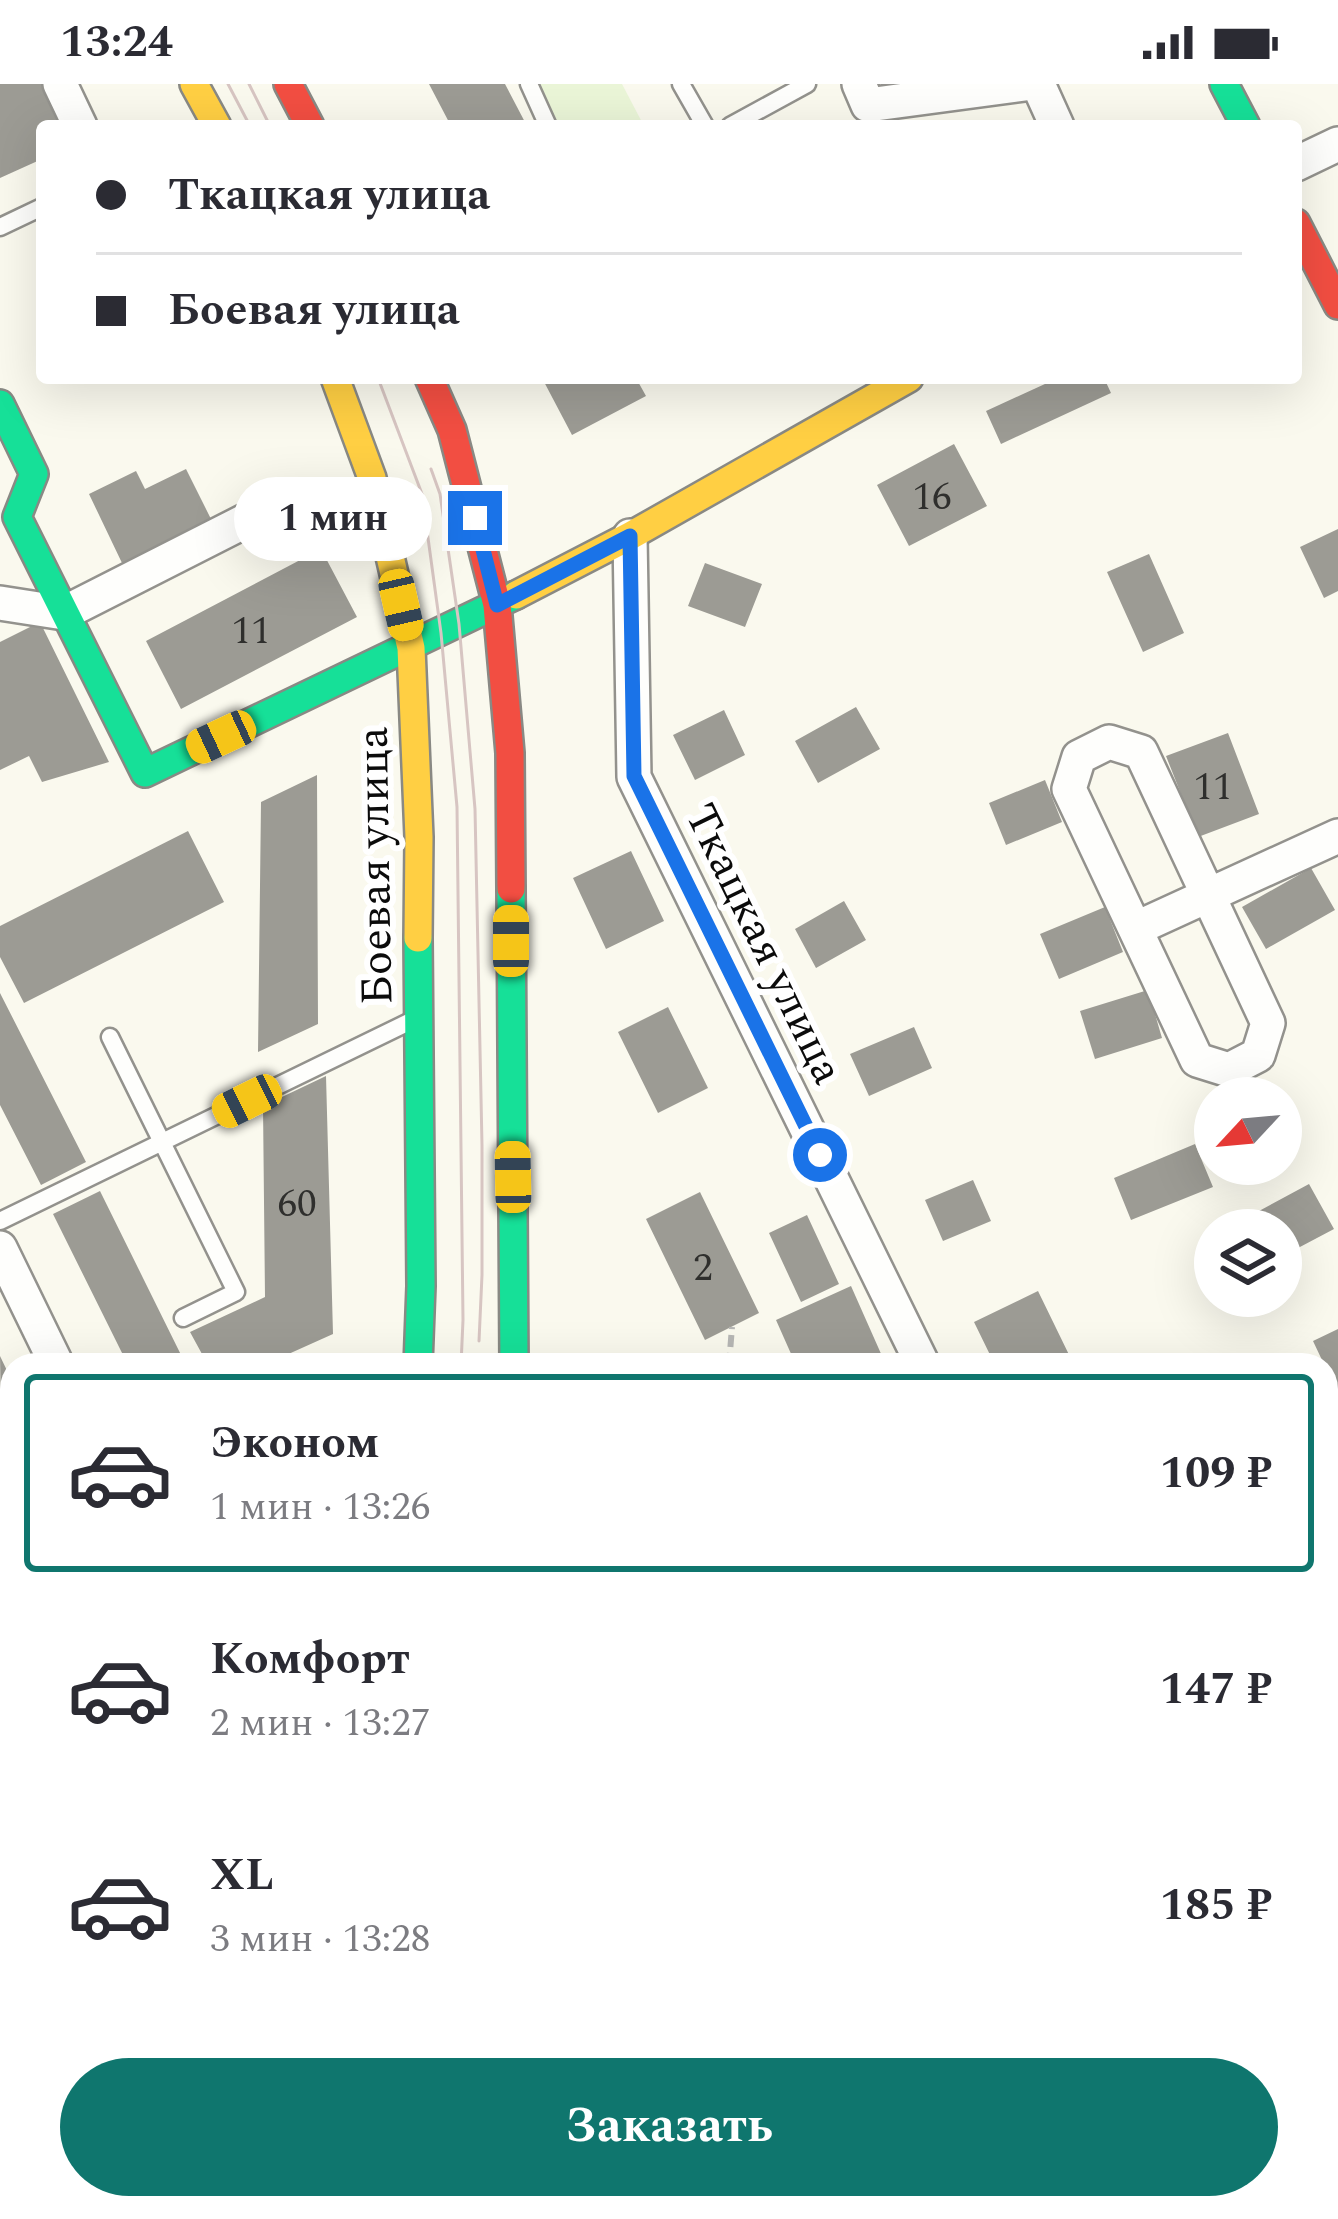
<!DOCTYPE html>
<html lang="ru">
<head>
<meta charset="utf-8">
<style>
	body { margin:0; font-family:Spectral,serif; background:#f2f2f3; color:#2b2b33; height:100vh; display:flex; flex-direction:column; font-size:45px; white-space:nowrap }
	* { box-sizing:border-box; margin:0 }
	p { font-size:39px; color:#7c7c81 }
	.icon { flex:none; width:66px; height:66px; fill:none; stroke:currentColor; stroke-width:2; stroke-linecap:round; stroke-linejoin:round }
	.map { position:relative; flex:1; overflow:hidden }
	.drawer { position:absolute; left:0px; top:1269px; width:1338px; height:867px; display:flex; flex-direction:column; background:#fff; border-radius:36px 36px 0 0; box-shadow:0 12px 48px #0002 }
	.drawer>* { flex:none }
	.banner { position:absolute; left:36px; top:36px; width:1266px; height:264px; border-radius:12px; box-shadow:0 12px 48px #0002; display:grid; align-content:center; height:264px; padding:0 60px; background:#fff }
	.needle { width:78px; rotate:244deg }
	.controls { position:absolute; left:1194px; top:993px; display:grid; gap:24px }
	.controls a { display:grid; place-items:center; width:108px; height:108px; border-radius:50%; background:#fff; box-shadow:0 12px 48px #0002; font-size:60px }
	.end { position:absolute; width:54px; height:54px; margin:-27px; border:15px solid #1a73e8; background:#fff; box-shadow:0 0 0 6px #fff }
	.from { border-radius:50% }
	.bubble { position:absolute; height:84px; border-radius:42px; background:#fff; box-shadow:0 12px 48px #0002; font-size:39px; font-weight:700; line-height:84px; text-align:center }
	.car { position:absolute; width:36px; height:72px; margin:-36px -18px; border-radius:15px; box-shadow:0 0 9px 3px #0007; background:linear-gradient(#f5c518 24%,#345 0 40%,#f5c518 0 76%,#345 0 86%,#f5c518 0) }
	.banner b { display:flex; align-items:center; gap:42px; height:114px; font-size:45px }
	.banner b+b { border-top:3px solid #e1e1e2 }
	.banner i { width:30px; height:30px; background:#2b2b33 }
	ul { padding:21px 0 0; list-style:none }
	li { display:flex; align-items:center; gap:36px; height:198px; margin:0 24px 18px; padding:0 36px; border:6px solid transparent; border-radius:12px }
	li div { flex:1 }
	li b { display:block; font-size:45px }
	li em { font-style:normal; font-weight:700 }
	li.current { border-color:#0f766e }
	li>.icon { width:108px; height:108px; stroke-width:1.5 }
	.button { display:flex; gap:24px; margin-top:auto; padding:24px 60px }
	.button a { flex:1; height:138px; border-radius:72px; background:#0f766e; color:#fff; font-size:48px; font-weight:700; line-height:138px; text-align:center }
	.status { display:flex; justify-content:space-between; align-items:center; height:84px; padding:0 60px; background:#fff; direction:ltr }
	.status svg { height:33px; fill:currentColor }
	.map>svg:first-child { display:block }
	.pitch { fill:#eaf5d7 }
	.building { fill:#9c9b94 }
	.lines { fill:none; stroke-linecap:round; stroke-linejoin:round }
	.lane-casing { stroke:#93928d; stroke-width:21 }
	.street-casing { stroke:#93928d; stroke-width:38 }
	.fast-casing { stroke:#898984; stroke-width:32 }
	.slow-casing { stroke:#898984; stroke-width:32 }
	.jam-casing { stroke:#898984; stroke-width:32 }
	.path { stroke:#b7b7b5; stroke-width:6; stroke-dasharray:12 6; stroke-linecap:butt }
	.lane { stroke:#fefefc; stroke-width:16 }
	.street { stroke:#fefefc; stroke-width:33 }
	.fast { stroke:#16e098; stroke-width:27 }
	.slow { stroke:#ffcf43; stroke-width:27 }
	.jam { stroke:#f24e42; stroke-width:27 }
	.tram { stroke:#d7c5c2; stroke-width:3 }
	.route { stroke:#1a73e8; stroke-width:15 }
	.labels { text-anchor:middle; stroke-width:12; stroke-linejoin:round; paint-order:stroke }
	.number-label { font-size:39px; fill:#2f2f2d }
	.street-label { font-size:45px; fill:#0b0b0b; stroke:#fff }
</style>
</head>
<body>
<div class="status"><b>13:24</b><svg viewBox="0 0 49 12"><path d="M0 12V9h3v3zM5 12V6h3v6zM10 12V3h3v9zM15 12V0h3v12zM26 1h20v11H26zM47 4h2v5h-2z"/></svg></div>
<div class="map">
<svg width="1338" height="2135" viewBox="0 0 1338 2135">
	<rect width="100%" height="100%" fill="#faf9ee"/>
	<path class="pitch" d="M537 0H622L644 42H559Z"/>
	<path class="building" d="M0 0H49L71 42H42V75L0 94Z
		M429 0H505L527 42H451Z
		M542 294H636L646 312 572 351Z
		M1058 294H1104L1111 309 1001 360 986 327Z
		M954 360 987 422 909 462 877 401Z
		M186 385 211 435 122 479 89 410 136 387 145 405Z
		M1338 445V507L1324 514 1300 463Z
		M321 465 357 533 181 625 146 557Z
		M1149 470 1184 549 1143 568 1107 488Z
		M705 479 762 500 745 543 688 522Z
		M40 538 109 678 42 698 29 672 0 686V558Z
		M856 623 880 665 818 699 795 657Z
		M724 626 745 671 695 696 673 651Z
		M1228 649 1259 730 1198 753 1166 672Z
		M317 691 318 940 258 968 261 718Z
		M1045 696 1062 738 1006 761 989 719Z
		M188 747 224 818 24 919 0 873V842Z
		M631 767 664 837 606 865 573 794Z
		M1311 784 1335 826 1266 865 1242 823Z
		M844 817 866 856 816 884 795 845Z
		M1105 823 1123 868 1059 895 1040 850Z
		M1148 906 1162 954 1095 975 1080 927Z
		M0 909 86 1078 41 1101 0 1021Z
		M668 923 708 1004 658 1029 618 948Z
		M914 943 932 984 869 1012 850 970Z
		M326 992 333 1250 264 1281H208L190 1248 265 1213 263 1022Z
		M1195 1060 1213 1103 1131 1136 1114 1094Z
		M973 1096 991 1137 943 1157 925 1116Z
		M1309 1100 1334 1145 1281 1173V1146H1253L1246 1134Z
		M100 1107 186 1281H128L53 1130Z
		M700 1108 759 1229 705 1256 646 1135Z
		M807 1131 839 1200 801 1218 769 1149Z
		M851 1202 886 1281H796L776 1236Z
		M1038 1207 1074 1281H995L974 1238Z
		M1338 1245V1310L1313 1257Z
		M0 1272 12 1297V1378L2 1382Z
		M1338 1508V1601L1326 1606V1514Z
		M1338 1721V1826L1326 1832V1727Z
		M265 2124H342L347 2135H270Z
		M592 2124H659L665 2135H570Z
		M895 2124H957L937 2135H901Z"/>
	<g class="lines">
		<g class="lane-casing">
			<path id="lane" d="M529 0 548 42
				M681 0 705 42
				M730 42 807 0
				M0 143 42 123
				M110 953 236 1208 183 1234
				M0 1137 411 937
				M1326 1636 1338 1630
				M0 1951 12 1946
				M0 2117 10 2135
				M237 2124 243 2135
				M841 2124 847 2135"/>
		</g>
		<g class="street-casing">
			<path id="street" d="M60 0 80 42
				M859 0 868 21 1025 0
				M1038 0 1057 42
				M1296 80 1338 60
				M630 452 634 693 923 1281
				M0 519 64 529 249 435
				M1109 658 1141 668 1268 939 1258 971 1229 986 1197 976 1069 705 1079 673Z
				M1137 844 1338 752
				M0 1164 57 1281
				M1326 1425 1338 1419
				M1326 2083 1338 2107"/>
		</g>
		<g class="fast-casing">
			<path id="fast" d="M1224 0 1246 42
				M0 320 34 390 17 433 145 689 516 511
				M511 805 514 1281
				M418 854 421 1202 418 1281
				M0 1427 12 1426"/>
		</g>
		<g class="slow-casing">
			<path id="slow" d="M194 0 217 42
				M335 294 372 394 411 564 419 753 418 854
				M516 511 630 452 909 294"/>
		</g>
		<g class="jam-casing">
			<path id="jam" d="M288 0 310 42
				M1296 139 1338 221
				M429 294 452 346 497 521 510 669 511 805
				M0 1516 12 1515
				M408 2124 414 2135
				M500 2124 505 2135"/>
		</g>
		<path class="path" d="M729 1281 732 1243"/>
		<use href="#lane" class="lane"/>
		<use href="#street" class="street"/>
		<use href="#fast" class="fast"/>
		<use href="#slow" class="slow"/>
		<use href="#jam" class="jam"/>
		<path class="tram" d="M228 0 250 42
			M249 0 270 42
			M378 294 422 410 441 549 457 723 463 1236 461 1281
			M431 385 440 410 459 540 475 725 482 1061V1191L479 1257
			M0 1460 12 1459
			M0 1479H12
			M456 2124 462 2135"/>
	</g>
	<g class="lines">
		<path class="route" d="M475 434 497 521 630 452 634 692 820 1071"/>
	</g>
	<g class="labels">
		<g class="number-label">
			<text x="932" y="425">16</text>
			<text x="251" y="559">11</text>
			<text x="1213" y="715">11</text>
			<text x="297" y="1132">60</text>
			<text x="703" y="1196">2</text>
		</g>
		<g class="street-label">
			<text transform="translate(373 782) rotate(-91)" y="16">Боевая улица</text>
			<text transform="translate(766 859) rotate(64)" y="16">Ткацкая улица</text>
		</g>
	</g>
</svg>
<div class="controls">
<a><svg class="needle" viewBox="-14 -14 28 28"><path d="M0-13l5 13h-10z" fill="#e53935"/><path d="M0 13l5-13h-10z" fill="#7c7c81"/></svg></a>
<a><svg class="icon" aria-label="layers" viewBox="0 0 24 24"><path d="M12 4l9 5-9 5-9-5zM3 14l9 5 9-5"/></svg></a>
</div>
<i class="end from" style="left:820px;top:1071px"></i>
<i class="end" style="left:475px;top:434px"></i>
<div class="bubble" style="left:234px;top:393px;width:198px">1 мин</div>
<i class="car" style="left:401px;top:521px;rotate:167deg"></i>
<i class="car" style="left:221px;top:653px;rotate:245deg"></i>
<i class="car" style="left:511px;top:857px;rotate:0deg"></i>
<i class="car" style="left:247px;top:1017px;rotate:244deg"></i>
<i class="car" style="left:513px;top:1093px;rotate:359deg"></i>
<div class="banner">
<b><i class="from"></i>Ткацкая улица</b>
<b><i></i>Боевая улица</b>
</div>
<section class="drawer">
<ul>
<li class="current"><svg class="icon" aria-label="car" viewBox="0 0 24 24"><path d="M5 17H2v-5l4-1 3-4h7l3 4 3 1v5h-3M9 17h6M6 11h13"/><circle cx="7" cy="17" r="2"/><circle cx="17" cy="17" r="2"/></svg><div><b>Эконом</b><p>1 мин · 13:26</p></div><em>109 ₽</em></li>
<li><svg class="icon" aria-label="car" viewBox="0 0 24 24"><path d="M5 17H2v-5l4-1 3-4h7l3 4 3 1v5h-3M9 17h6M6 11h13"/><circle cx="7" cy="17" r="2"/><circle cx="17" cy="17" r="2"/></svg><div><b>Комфорт</b><p>2 мин · 13:27</p></div><em>147 ₽</em></li>
<li><svg class="icon" aria-label="car" viewBox="0 0 24 24"><path d="M5 17H2v-5l4-1 3-4h7l3 4 3 1v5h-3M9 17h6M6 11h13"/><circle cx="7" cy="17" r="2"/><circle cx="17" cy="17" r="2"/></svg><div><b>XL</b><p>3 мин · 13:28</p></div><em>185 ₽</em></li>
</ul>
<div class="button"><a>Заказать</a></div>
</section>
</div>
</body>
</html>
